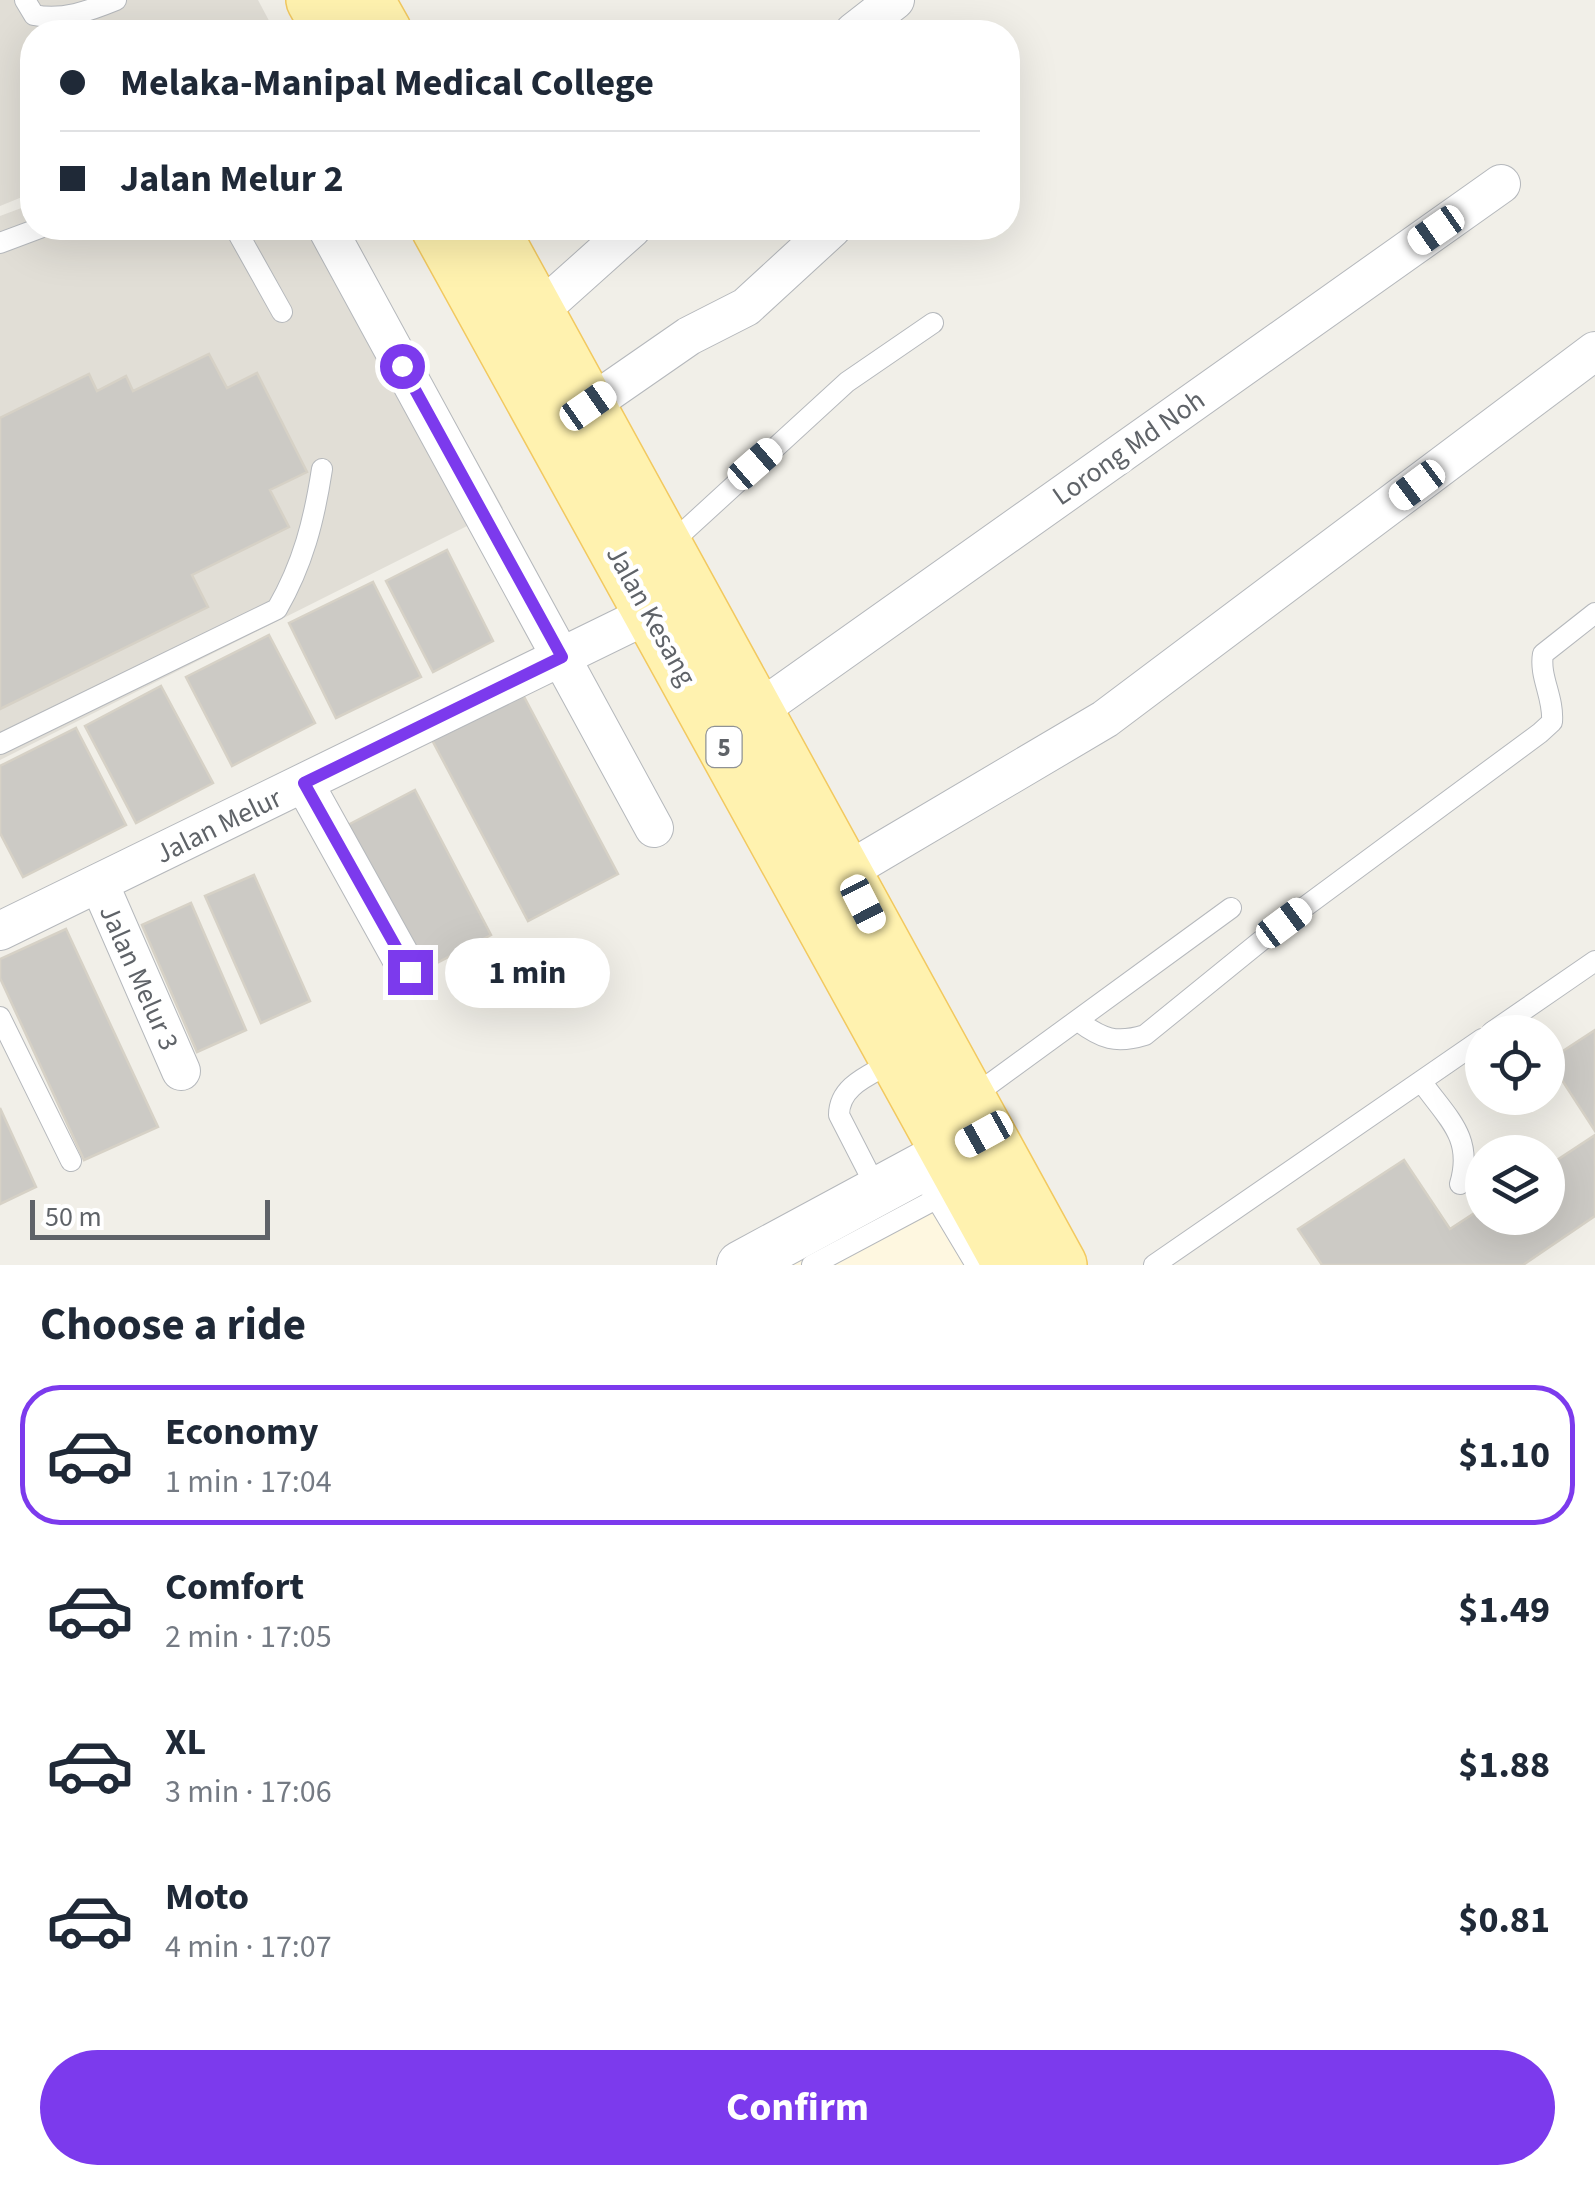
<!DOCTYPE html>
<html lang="en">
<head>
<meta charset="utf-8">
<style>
	body { margin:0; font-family:"Source Sans 3",sans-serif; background:#f6f6f7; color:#1f2937; height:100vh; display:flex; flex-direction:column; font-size:38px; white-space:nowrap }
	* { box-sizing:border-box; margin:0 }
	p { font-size:32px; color:#747a83 }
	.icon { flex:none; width:55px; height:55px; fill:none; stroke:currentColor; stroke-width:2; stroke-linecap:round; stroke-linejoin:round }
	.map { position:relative; height:1265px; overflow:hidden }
	.details { display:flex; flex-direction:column; background:#fff; flex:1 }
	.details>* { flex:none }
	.top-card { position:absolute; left:20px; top:20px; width:1000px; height:220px; border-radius:40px; box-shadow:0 10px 40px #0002; display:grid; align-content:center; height:220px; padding:0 40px; background:#fff }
	.controls { position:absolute; left:1465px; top:1015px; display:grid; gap:20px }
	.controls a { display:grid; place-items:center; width:100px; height:100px; border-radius:50%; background:#fff; box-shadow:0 10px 40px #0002; font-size:50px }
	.scale { position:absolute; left:30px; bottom:25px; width:240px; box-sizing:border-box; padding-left:10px; border:5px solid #5f6368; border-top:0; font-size:28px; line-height:35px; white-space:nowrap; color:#5f6368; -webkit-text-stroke:8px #fff; paint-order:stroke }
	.end { position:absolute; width:45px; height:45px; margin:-22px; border:12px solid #7c3aed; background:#fff; box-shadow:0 0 0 5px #fff }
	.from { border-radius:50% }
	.bubble { position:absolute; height:70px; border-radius:35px; background:#fff; box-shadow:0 10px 40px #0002; font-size:32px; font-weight:700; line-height:70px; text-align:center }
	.car { position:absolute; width:30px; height:60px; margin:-30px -15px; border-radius:12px; box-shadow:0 0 8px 2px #0007; background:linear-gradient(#fff 24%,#345 0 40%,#fff 0 76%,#345 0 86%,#fff 0) }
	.top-card b { display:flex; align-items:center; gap:35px; height:95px; font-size:38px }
	.top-card b+b { border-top:2px solid #e0e1e3 }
	.top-card i { width:25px; height:25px; background:#1f2937 }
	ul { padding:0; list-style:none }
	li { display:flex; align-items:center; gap:30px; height:140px; margin:0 20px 15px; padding:0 20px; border:5px solid transparent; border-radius:40px }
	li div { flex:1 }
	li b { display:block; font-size:38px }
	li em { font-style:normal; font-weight:700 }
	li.selected { border-color:#7c3aed }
	li>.icon { width:90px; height:90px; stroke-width:1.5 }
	h2 { padding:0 40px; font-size:45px; line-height:120px }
	.action { display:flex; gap:20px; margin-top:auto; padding:20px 40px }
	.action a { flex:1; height:115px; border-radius:60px; background:#7c3aed; color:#fff; font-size:40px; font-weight:700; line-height:115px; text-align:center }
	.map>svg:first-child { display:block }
	.commercial { fill:#fef7e0 }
	.education { fill:#e1ded6 }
	.building { fill:#cccac5; stroke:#d6d1c6; stroke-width:2.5 }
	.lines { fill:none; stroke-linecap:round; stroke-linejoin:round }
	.service-casing { stroke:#b5b8bc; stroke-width:22 }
	.minor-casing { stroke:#b5b8bc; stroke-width:40 }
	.tertiary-casing { stroke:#b5b8bc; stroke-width:50 }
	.primary-casing { stroke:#f2c960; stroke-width:58 }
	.service { stroke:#fff; stroke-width:20 }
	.minor { stroke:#fff; stroke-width:38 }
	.tertiary { stroke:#fff; stroke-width:48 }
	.primary { stroke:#fff2af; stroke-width:55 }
	.route { stroke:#7c3aed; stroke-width:12 }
	.labels { text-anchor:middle; stroke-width:9; stroke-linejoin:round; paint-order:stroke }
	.shield { fill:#fff; stroke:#8f9295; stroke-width:2.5 }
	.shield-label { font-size:25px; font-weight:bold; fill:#5f6368 }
	.street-label { font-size:28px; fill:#5f6368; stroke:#fff }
</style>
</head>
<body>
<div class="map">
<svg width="1595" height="1265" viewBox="0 0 1595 1265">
	<rect width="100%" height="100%" fill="#f1efe8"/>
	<path class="commercial" d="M939 1182 988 1265H780Z"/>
	<path class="education" d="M0 0H258L275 32H32V193L0 206Z
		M32 204V228H347L503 508 0 760V216Z"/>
	<path class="building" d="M209 354 227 388 257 373 307 472 270 490 289 527 192 575 208 607 0 709V418L89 374 97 391 126 376 133 391Z
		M447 550 493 641 433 672 386 581Z
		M373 582 421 677 336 718 289 623Z
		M269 635 315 723 232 766 186 677Z
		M161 686 213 783 136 823 85 726Z
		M521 691 618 874 528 921 431 738Z
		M76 728 126 825 23 877 0 833V766Z
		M415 790 491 935 425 969 348 825Z
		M254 875 310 1001 261 1023 205 896Z
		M191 903 246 1030 197 1052 142 925Z
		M66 929 158 1127 84 1160 0 978V959Z
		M1595 1030V1131L1549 1060Z
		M0 1108 36 1187 0 1204Z
		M1595 1135V1216L1523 1265H1322L1298 1229 1404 1160 1450 1229 1482 1208V1218H1548V1166Z"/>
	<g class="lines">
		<g class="service-casing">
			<path id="service" d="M25 0 34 15C62 21 89 11 116 0
				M235 228 282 312
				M0 243 40 228
				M667 547 847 382 933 323
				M0 744 277 609C303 564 314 521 322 469
				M0 1017 71 1161
				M1078 1021C1102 1039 1116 1044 1145 1035L1283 923 1540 733 1552 722C1554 697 1539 677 1543 654L1595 613
				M1492 1032 1595 961
				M1421 1081C1447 1118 1474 1137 1460 1184
				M972 1097 1231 908
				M930 1188 976 1265
				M878 1191 839 1115C839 1085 871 1075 894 1061
				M812 1265 936 1199
				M1154 1265 1482 1039"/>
		</g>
		<g class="minor-casing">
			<path id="minor" d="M854 32 895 0
				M327 228 654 828
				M537 313 632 228
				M588 406 689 336 746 307 832 228
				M756 712 1501 184
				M304 783 409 972
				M846 872 1105 719 1595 351
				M99 883 181 1071
				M0 931 651 613"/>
		</g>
		<g class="tertiary-casing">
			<path id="tertiary" d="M741 1265 980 1136"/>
		</g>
		<g class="primary-casing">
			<path id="primary" d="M314 0 332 32
				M366 0 384 32
				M439 228 1011 1265
				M490 228 1059 1265"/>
		</g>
		<use href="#service" class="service"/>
		<use href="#minor" class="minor"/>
		<use href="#tertiary" class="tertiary"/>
		<use href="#primary" class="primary"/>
	</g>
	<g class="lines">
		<path class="route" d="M402 366 562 657 304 783 410 972"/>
	</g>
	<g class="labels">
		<rect class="shield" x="706.5" y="727" width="35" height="40" rx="8"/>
		<g class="shield-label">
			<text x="724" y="756">5</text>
		</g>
		<g class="street-label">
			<text transform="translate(1128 447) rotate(-35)" y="10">Lorong Md Noh</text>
			<text transform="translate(652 615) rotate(61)" y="10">Jalan Kesang</text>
			<text transform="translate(218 825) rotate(-26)" y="10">Jalan Melur</text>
			<text transform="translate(140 977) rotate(66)" y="10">Jalan Melur 3</text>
		</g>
	</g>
</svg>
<div class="controls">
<a><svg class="icon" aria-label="locate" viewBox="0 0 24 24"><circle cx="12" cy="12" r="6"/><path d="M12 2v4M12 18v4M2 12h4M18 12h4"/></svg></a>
<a><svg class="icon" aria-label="layers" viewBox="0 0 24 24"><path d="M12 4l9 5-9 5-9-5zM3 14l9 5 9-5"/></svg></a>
</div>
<div class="scale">50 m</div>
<i class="end from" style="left:402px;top:366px"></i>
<i class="end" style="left:410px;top:972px"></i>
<div class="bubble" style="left:445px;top:938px;width:165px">1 min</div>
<i class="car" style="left:1436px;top:230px;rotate:235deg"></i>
<i class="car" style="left:588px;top:406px;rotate:55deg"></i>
<i class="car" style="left:755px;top:464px;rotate:49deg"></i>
<i class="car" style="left:1417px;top:485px;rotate:233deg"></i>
<i class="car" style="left:863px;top:904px;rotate:153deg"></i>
<i class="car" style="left:1284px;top:923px;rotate:53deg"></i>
<i class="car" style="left:984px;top:1134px;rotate:241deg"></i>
<div class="top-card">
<b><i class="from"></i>Melaka-Manipal Medical College</b>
<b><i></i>Jalan Melur 2</b>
</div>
</div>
<section class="details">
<h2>Choose a ride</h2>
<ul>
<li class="selected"><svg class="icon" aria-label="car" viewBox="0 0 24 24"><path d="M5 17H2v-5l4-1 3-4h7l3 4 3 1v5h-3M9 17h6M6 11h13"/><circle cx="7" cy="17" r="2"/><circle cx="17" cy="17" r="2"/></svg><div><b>Economy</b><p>1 min · 17:04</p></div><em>$1.10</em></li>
<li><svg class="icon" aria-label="car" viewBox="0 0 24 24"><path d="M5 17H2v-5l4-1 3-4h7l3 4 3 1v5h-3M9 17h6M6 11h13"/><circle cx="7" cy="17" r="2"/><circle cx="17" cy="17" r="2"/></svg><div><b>Comfort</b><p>2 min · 17:05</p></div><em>$1.49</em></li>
<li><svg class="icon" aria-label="car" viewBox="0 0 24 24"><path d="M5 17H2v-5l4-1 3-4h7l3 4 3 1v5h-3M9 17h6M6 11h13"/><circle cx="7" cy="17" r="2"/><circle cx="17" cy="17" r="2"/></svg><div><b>XL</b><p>3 min · 17:06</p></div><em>$1.88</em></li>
<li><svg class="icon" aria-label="car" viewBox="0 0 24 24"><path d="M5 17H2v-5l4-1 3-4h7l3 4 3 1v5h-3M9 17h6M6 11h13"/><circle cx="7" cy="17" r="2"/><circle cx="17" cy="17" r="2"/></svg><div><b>Moto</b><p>4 min · 17:07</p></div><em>$0.81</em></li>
</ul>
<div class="action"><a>Confirm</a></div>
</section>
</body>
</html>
